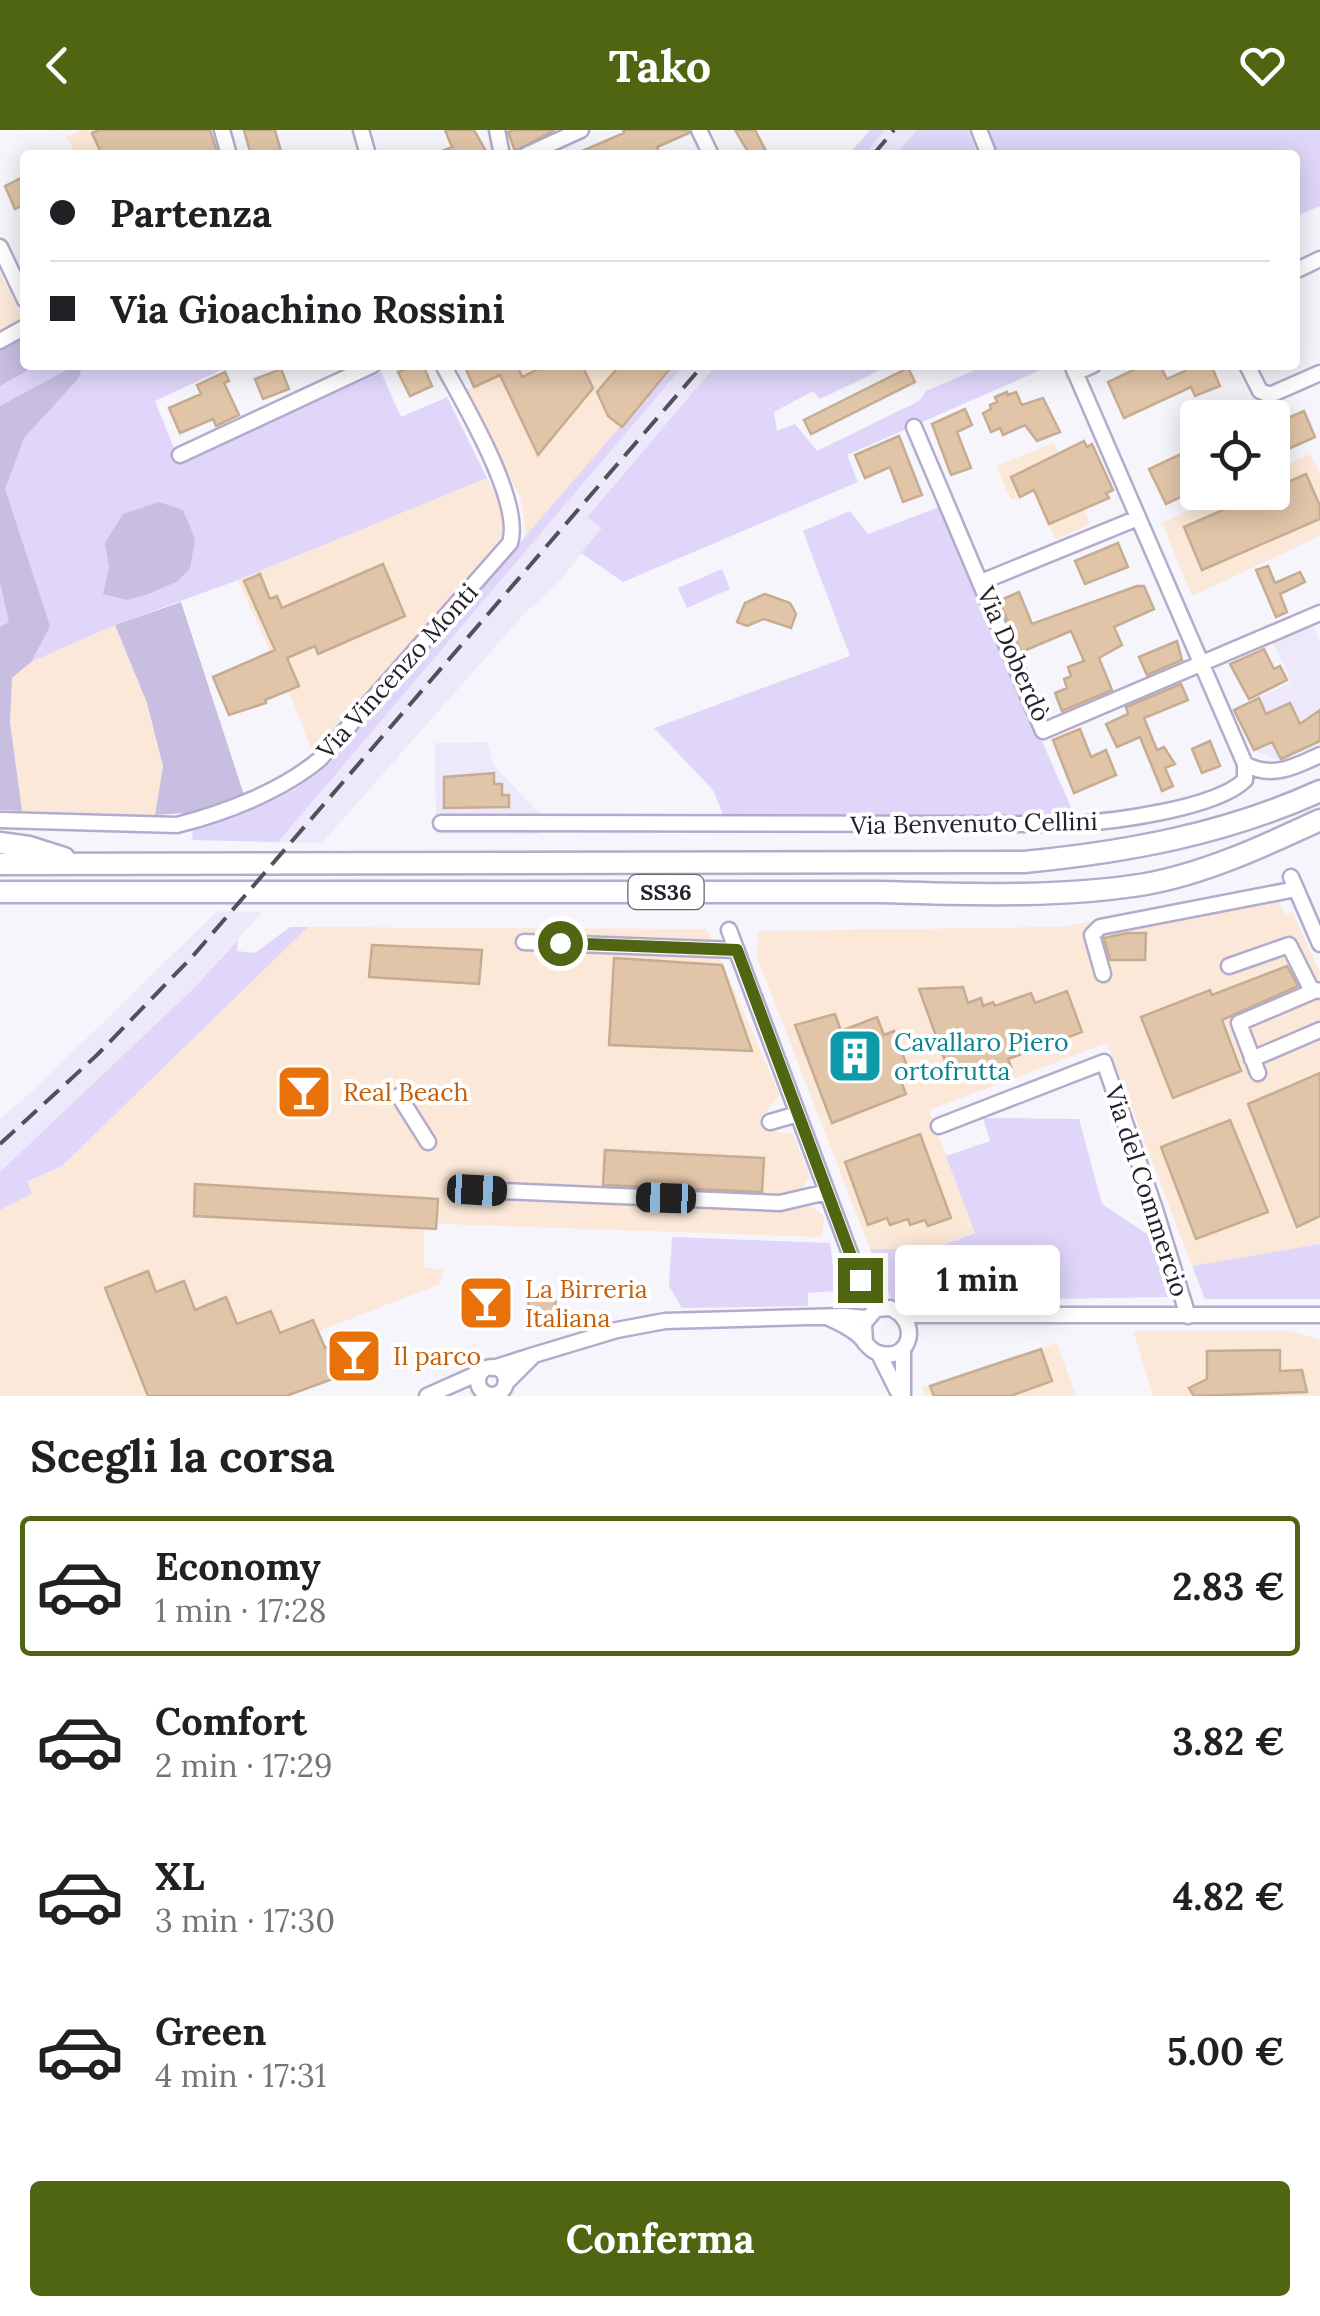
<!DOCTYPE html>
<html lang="it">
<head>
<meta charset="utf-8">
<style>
	body { margin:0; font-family:Lora,serif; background:#f2f2f2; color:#202124; height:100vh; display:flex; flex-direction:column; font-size:38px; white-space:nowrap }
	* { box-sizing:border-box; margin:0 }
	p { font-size:32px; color:#757577 }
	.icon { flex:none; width:55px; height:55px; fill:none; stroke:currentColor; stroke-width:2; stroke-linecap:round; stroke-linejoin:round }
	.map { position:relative; height:1266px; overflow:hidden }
	.side { display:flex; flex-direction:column; background:#fff; flex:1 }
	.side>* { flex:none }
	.hud { position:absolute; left:20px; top:20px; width:1280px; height:220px; border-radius:10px; box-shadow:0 5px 25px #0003; display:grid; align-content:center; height:220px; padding:0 30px; background:#fff }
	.tools { position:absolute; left:1180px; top:270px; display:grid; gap:20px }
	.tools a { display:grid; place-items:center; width:110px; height:110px; border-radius:10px; background:#fff; box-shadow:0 5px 25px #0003; font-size:50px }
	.end { position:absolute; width:45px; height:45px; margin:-22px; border:12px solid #4f6512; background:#fff; box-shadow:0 0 0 5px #fff }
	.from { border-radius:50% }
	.bubble { position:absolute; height:70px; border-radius:10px; background:#fff; box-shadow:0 5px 25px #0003; font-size:32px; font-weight:700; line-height:70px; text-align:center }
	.car { position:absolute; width:30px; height:60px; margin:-30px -15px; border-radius:12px; box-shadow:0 0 8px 2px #0007; background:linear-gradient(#222 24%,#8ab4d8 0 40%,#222 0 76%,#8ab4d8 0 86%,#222 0) }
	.hud b { display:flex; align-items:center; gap:35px; height:95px; font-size:38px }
	.hud b+b { border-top:2px solid #e0e0e0 }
	.hud i { width:25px; height:25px; background:#202124 }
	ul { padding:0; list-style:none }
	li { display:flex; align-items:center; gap:30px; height:140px; margin:0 20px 15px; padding:0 10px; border:5px solid transparent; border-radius:10px }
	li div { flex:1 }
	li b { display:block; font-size:38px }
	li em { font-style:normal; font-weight:700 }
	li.selected { border-color:#4f6512 }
	li>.icon { width:90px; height:90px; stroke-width:1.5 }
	h2 { padding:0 30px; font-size:45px; line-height:120px }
	.button { display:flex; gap:20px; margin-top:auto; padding:20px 30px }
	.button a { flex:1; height:115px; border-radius:10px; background:#4f6512; color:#fff; font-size:40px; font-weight:700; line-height:115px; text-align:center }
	header { display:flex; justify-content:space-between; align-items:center; height:130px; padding:0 30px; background:#4f6512; color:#fff; font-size:45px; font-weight:700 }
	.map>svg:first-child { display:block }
	.built { fill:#ede9fa }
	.industrial { fill:#fbe8d8 }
	.green { fill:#dfd6f9 }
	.forest { fill:#c7bee2 }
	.building { fill:#e1c5a8; stroke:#c6ac91; stroke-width:2.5 }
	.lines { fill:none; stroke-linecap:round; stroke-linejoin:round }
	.minor-casing { stroke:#b3abcc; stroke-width:19 }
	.highway-casing { stroke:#b3abcc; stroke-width:25 }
	.minor { stroke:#fff; stroke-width:14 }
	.highway { stroke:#fff; stroke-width:20 }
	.rail { stroke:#53505b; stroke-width:4; stroke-dasharray:20 10; stroke-linecap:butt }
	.route { stroke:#4f6512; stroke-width:12 }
	.labels { text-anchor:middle; stroke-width:8; stroke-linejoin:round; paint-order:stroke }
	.shield { fill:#fff; stroke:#66636c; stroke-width:2.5 }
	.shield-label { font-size:22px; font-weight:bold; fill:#24202d }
	.street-label { font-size:25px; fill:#24202d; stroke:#fff }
	.culture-label { font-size:25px; fill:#0d838f; stroke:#fff; text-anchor:start }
	.food-label { font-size:25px; fill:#c56008; stroke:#fff; text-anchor:start }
</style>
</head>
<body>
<header><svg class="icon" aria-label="back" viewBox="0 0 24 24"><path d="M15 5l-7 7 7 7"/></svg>Tako<svg class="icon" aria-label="heart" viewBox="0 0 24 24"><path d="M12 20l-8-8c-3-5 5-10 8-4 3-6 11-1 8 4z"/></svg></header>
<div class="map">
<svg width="1320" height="1266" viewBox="0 0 1320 1266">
	<rect width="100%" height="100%" fill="#f6f5fc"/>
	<path class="built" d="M885 0H917L895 25H864Z
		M684 235H716L587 386 602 398 560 451 525 483 322 713 278 712Z
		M1313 495 1320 513V611L1281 632 1254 620 1234 580 1291 552 1273 512Z
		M487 612 494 636 541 685V704H436L435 613Z
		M217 781 262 782 194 858 0 1042V989L37 957Z"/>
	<path class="industrial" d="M81 0H152L164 25H76L67 7Z
		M0 142 25 194V205L0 220Z
		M523 235H673L526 408 521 369 467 260Z
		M1054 313 1090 394 1056 410 1034 361 1011 370 996 336Z
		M1310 324 1320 344V406L1192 466 1162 393 1228 363 1272 362 1273 342Z
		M487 348 501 376 505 403 314 627 296 579 238 450Z
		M115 495 147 573 163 637 155 685 22 681 10 592 12 548 31 532Z
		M1278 769 1285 785 1292 781 1320 843V1114L1192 1136 1107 913 929 980 975 1102 930 1119H870L757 827 758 801 1061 797 1178 777Z
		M308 797 707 799 780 965 766 982 774 1001 793 1004 810 1047 803 1057 810 1076 824 1086 822 1107 265 1088 424 1098V1137L443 1140 440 1154 319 1201 335 1243 280 1266H0V1080L32 1064 27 1053 62 1036Z
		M1133 1201H1291L1320 1210V1266H1153Z
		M1057 1213 1076 1266H925L922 1257Z"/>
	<path class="green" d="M870 0H885L864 25H848Z
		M917 0H968L978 25H895Z
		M988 0H1320V76L1295 87V25H999Z
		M25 205V235H232L155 271 180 333 381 242 401 287 447 267 487 348 238 450 115 495 31 532 9 493 0 497V220Z
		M673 235H684L278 712 192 710 193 699C247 683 287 671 330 633Z
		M716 235H891L820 269 813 261 774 282 777 301 795 294 817 321 919 271 926 261 987 235H1052L847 325 858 352 623 452 581 423 602 398 587 387Z
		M939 377 1074 684 723 685 713 660 654 598 850 526 803 401 850 381 868 404Z
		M722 439 730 459 687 478 678 458Z
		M290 797H308L62 1036 27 1052 32 1064 0 1080V1042L194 858 238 810 237 821 255 823Z
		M983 988 1079 989 1102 1074 1150 1106 1168 1167 892 1172 870 1119H930L975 1103 946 1026 990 1011Z
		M672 1107 830 1113 836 1161 808 1163V1176L682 1178 669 1156Z
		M1320 1114V1169H1205L1192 1136Z"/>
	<path class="forest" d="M25 205V235H37L0 256V221Z
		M76 235H83L78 249 24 308 5 359 50 496 31 532 12 548 10 592 22 681 0 680V497L9 492 0 452V276Z
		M159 372 183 380 195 409 190 439 176 452 148 464 127 470 103 464 109 438 105 413 123 384Z
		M181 472 244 665 199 682 155 685 163 636 147 573 115 495Z"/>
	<path class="building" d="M99 0H210L218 25H102L92 3Z
		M244 0H275L282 25H251Z
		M445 0H474L488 25H433L452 17Z
		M514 0H555L515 21 508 2Z
		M623 0H688L689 3 657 17 660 25H573L624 3Z
		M735 0H755L768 25H750Z
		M25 46V74L15 79 5 56Z
		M404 235H423L432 256 410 266 398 242 406 239Z
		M464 235H523L518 237 522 247 546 235H582L593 258 538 325 500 245 474 257Z
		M620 235H673L622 297 608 286 597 262Z
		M1144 235H1160L1167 249 1185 241 1182 235H1211L1220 256 1195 266 1191 257 1124 288 1108 252Z
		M908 238 915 252 811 304 804 290Z
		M281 239 289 259 263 269 255 249Z
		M225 242 229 251 224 253 239 285 216 296 213 289 180 303 169 278 201 264 197 255Z
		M1007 262 1008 265 1016 262 1022 275 1043 268 1060 302 1037 311 1025 295 1003 305 1000 298 991 302 983 283 991 279 990 275 997 272 995 267Z
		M965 279 972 295 957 302 971 338 951 345 932 294Z
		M1304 281 1315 307 1279 323 1272 309V295Z
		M899 306 922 365 903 372 890 337 865 348 855 325Z
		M1084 311 1087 317 1092 314 1113 360 1106 363 1109 368 1049 394 1034 360 1020 367 1011 347Z
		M1198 316V359L1166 374 1149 339Z
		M1306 344 1320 376V389L1202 440 1184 397 1264 362H1272V359Z
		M1118 413 1128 437 1085 454 1075 431Z
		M383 434 405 486 318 524 315 516 287 528 299 556 265 570 266 573 229 585 213 547 275 520 244 451 260 444 270 469 277 466 282 478Z
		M1268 436 1275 453 1300 442 1305 452 1280 464 1287 482 1276 487 1256 440Z
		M1137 456H1144L1154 479 1114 497 1122 515 1099 528 1112 560 1062 581 1055 563 1067 558 1064 549 1071 546 1068 537 1084 531 1071 501 1021 522 999 471 1019 462 1032 494Z
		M765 464 790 473 796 484 791 498 764 489 747 496 737 492 745 473Z
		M1177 511 1182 530 1147 545 1139 527Z
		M1264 519 1274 539 1280 536 1287 550 1249 569 1230 534Z
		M1181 554 1188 570 1144 588 1157 620 1164 617 1175 634 1165 638 1173 656 1162 661 1140 607 1117 617 1106 594 1128 584 1126 577Z
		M1259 568 1266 584 1290 573 1300 594 1320 580V611L1281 629 1272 612 1254 620 1234 580Z
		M1080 599 1091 627 1106 620 1116 645 1074 663 1053 610Z
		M1210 611 1220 636 1202 643 1192 619Z
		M494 643V654H502V665H509V677L444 678V647Z
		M1127 803H1146L1145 830H1110L1104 808Z
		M372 815 482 820 479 854 369 847Z
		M614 828 722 835 752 921 609 915Z
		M1287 836 1298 856 1222 890 1241 941 1173 968 1141 887 1210 860 1212 865Z
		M963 857 968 873 981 868 983 876 993 872 995 876 1031 863 1035 873 1067 861 1082 902 1008 929 1011 937 968 952 959 938 949 942 919 859Z
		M835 884 841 901 877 887 884 905 894 901 911 947 901 951 906 964 832 993 795 895Z
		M1320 943V1086L1297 1097 1248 974Z
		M1230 990 1268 1082 1196 1109 1161 1017Z
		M920 1004 951 1088 928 1096 925 1090 910 1095 908 1089 890 1095 887 1088 868 1095 845 1032Z
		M605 1020 764 1028 762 1062 603 1055Z
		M195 1054 438 1069 436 1099 194 1086Z
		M148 1141 156 1162 184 1151 195 1180 226 1167 237 1194 271 1181 280 1203 313 1190 325 1218 350 1208 360 1239 286 1266H148L105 1158Z
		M464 1151 503 1153 500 1185 477 1186 465 1162Z
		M550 1161V1166H555L556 1184 529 1182 528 1162Z
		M1041 1219 1052 1251 1010 1266H934L930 1256Z
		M1280 1220V1241L1302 1240 1307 1262 1194 1266 1189 1258 1207 1249V1221Z"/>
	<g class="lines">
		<g class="minor-casing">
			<path id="minor" d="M222 0 229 25
				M361 0 368 25
				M497 0 502 25
				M699 0 711 25
				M979 0 989 25
				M526 25 581 0
				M0 117 25 170
				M1295 141 1320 129
				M0 211 25 197
				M1247 235 1260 261 1270 265 1320 243
				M1075 243 1093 235
				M914 297 1043 601 1320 483
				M180 325 373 235
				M981 452 1138 388
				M1245 634C1271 649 1295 637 1320 625
				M0 690 177 695C225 683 282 661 320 629L510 413C523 372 464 274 443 235
				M441 693 1069 694C1111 692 1215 679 1245 650V634L1072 235
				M1291 747 1320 814
				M729 800 860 1150 883 1178
				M524 812 737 820
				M1229 836 1289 815 1311 859 1320 861
				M1103 844 1092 805 1100 797 1296 759
				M1252 929 1320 900
				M1258 943 1239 893 1314 861
				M399 966 428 1012
				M770 992 798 984
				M939 996 1104 932 1154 1076 1188 1186
				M477 1060 780 1073 827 1062
				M903 1185H1320
				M829 1188C838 1192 849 1197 857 1204 866 1211 869 1222 882 1224 912 1230 920 1190 890 1178L876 1179 864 1193 865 1213
				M903 1218V1265
				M879 1224 897 1260 903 1266
				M534 1225 617 1200 665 1191 844 1186 866 1188
				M478 1251a14 14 0 1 1 28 0a14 14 0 1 1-28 0Z
				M493 1238 534 1225 505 1254
				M427 1266 481 1242"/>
		</g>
		<g class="highway-casing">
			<path id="highway" d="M0 713 29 717 64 728
				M0 734 1024 732C1127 722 1225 704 1320 661
				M0 762H880C967 764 1054 768 1140 755 1202 745 1264 716 1320 690"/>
		</g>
		<use href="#minor" class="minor"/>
		<use href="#highway" class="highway"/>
		<path class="rail" d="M873 25 894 0
			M0 1014 97 925 192 827 703 235"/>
	</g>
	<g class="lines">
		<path class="route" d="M560 813 737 820 860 1150"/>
	</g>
	<defs>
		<g id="building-square" transform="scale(2.875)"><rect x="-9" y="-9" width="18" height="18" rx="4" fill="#0f9aa8" stroke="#fff"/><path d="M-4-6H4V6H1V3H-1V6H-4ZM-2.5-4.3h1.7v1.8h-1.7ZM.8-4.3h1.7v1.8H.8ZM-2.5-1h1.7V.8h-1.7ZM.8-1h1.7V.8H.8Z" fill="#fff"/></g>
		<g id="bar-square" transform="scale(2.875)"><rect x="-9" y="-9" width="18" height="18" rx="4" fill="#e8710a" stroke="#fff"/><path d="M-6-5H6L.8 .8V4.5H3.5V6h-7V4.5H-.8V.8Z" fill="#fff"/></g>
	</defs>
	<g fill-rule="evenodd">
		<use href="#building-square" x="855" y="926"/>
		<use href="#bar-square" x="304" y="962"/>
		<use href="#bar-square" x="486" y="1173"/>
		<use href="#bar-square" x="354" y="1226"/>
	</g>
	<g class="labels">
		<rect class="shield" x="628.5" y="745" width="75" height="34" rx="8"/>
		<g class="shield-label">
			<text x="666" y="770">SS36</text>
		</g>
		<g class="street-label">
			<text transform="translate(1014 524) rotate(66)" y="9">Via Doberdò</text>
			<text transform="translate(397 541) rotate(-48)" y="9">Via Vincenzo Monti</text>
			<text transform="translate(974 693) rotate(-1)" y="9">Via Benvenuto Cellini</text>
			<text transform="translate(1147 1061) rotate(72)" y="9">Via del Commercio</text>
		</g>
		<g class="culture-label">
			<text x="894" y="921">Cavallaro Piero<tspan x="894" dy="29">ortofrutta</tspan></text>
		</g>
		<g class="food-label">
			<text x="343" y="971">Real Beach</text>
			<text x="525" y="1168">La Birreria<tspan x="525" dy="29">Italiana</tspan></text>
			<text x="393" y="1235">Il parco</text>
		</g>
	</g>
</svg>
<div class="tools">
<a><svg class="icon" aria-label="locate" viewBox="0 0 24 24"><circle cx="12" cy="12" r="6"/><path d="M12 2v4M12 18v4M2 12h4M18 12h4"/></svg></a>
</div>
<i class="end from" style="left:560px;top:813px"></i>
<i class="end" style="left:860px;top:1150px"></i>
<div class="bubble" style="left:895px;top:1115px;width:165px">1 min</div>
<i class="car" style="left:477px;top:1060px;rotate:93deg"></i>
<i class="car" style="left:666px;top:1068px;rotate:272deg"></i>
<div class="hud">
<b><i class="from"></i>Partenza</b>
<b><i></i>Via Gioachino Rossini</b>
</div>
</div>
<section class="side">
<h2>Scegli la corsa</h2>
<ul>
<li class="selected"><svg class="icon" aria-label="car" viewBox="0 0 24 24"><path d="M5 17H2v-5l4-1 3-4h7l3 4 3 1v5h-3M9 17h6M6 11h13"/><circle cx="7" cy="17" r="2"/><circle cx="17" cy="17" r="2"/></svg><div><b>Economy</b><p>1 min · 17:28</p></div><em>2.83 €</em></li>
<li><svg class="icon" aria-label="car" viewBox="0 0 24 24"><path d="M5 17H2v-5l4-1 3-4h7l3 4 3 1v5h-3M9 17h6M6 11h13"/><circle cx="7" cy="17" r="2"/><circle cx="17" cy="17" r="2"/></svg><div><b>Comfort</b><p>2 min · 17:29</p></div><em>3.82 €</em></li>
<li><svg class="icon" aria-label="car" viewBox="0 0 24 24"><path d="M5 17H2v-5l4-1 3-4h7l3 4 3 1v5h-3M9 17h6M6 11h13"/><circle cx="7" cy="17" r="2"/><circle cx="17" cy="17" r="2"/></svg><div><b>XL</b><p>3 min · 17:30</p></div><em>4.82 €</em></li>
<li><svg class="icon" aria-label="car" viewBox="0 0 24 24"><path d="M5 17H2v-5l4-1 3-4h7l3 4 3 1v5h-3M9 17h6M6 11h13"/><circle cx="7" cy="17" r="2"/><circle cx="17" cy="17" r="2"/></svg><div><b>Green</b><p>4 min · 17:31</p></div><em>5.00 €</em></li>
</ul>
<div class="button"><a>Conferma</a></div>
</section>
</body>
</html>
